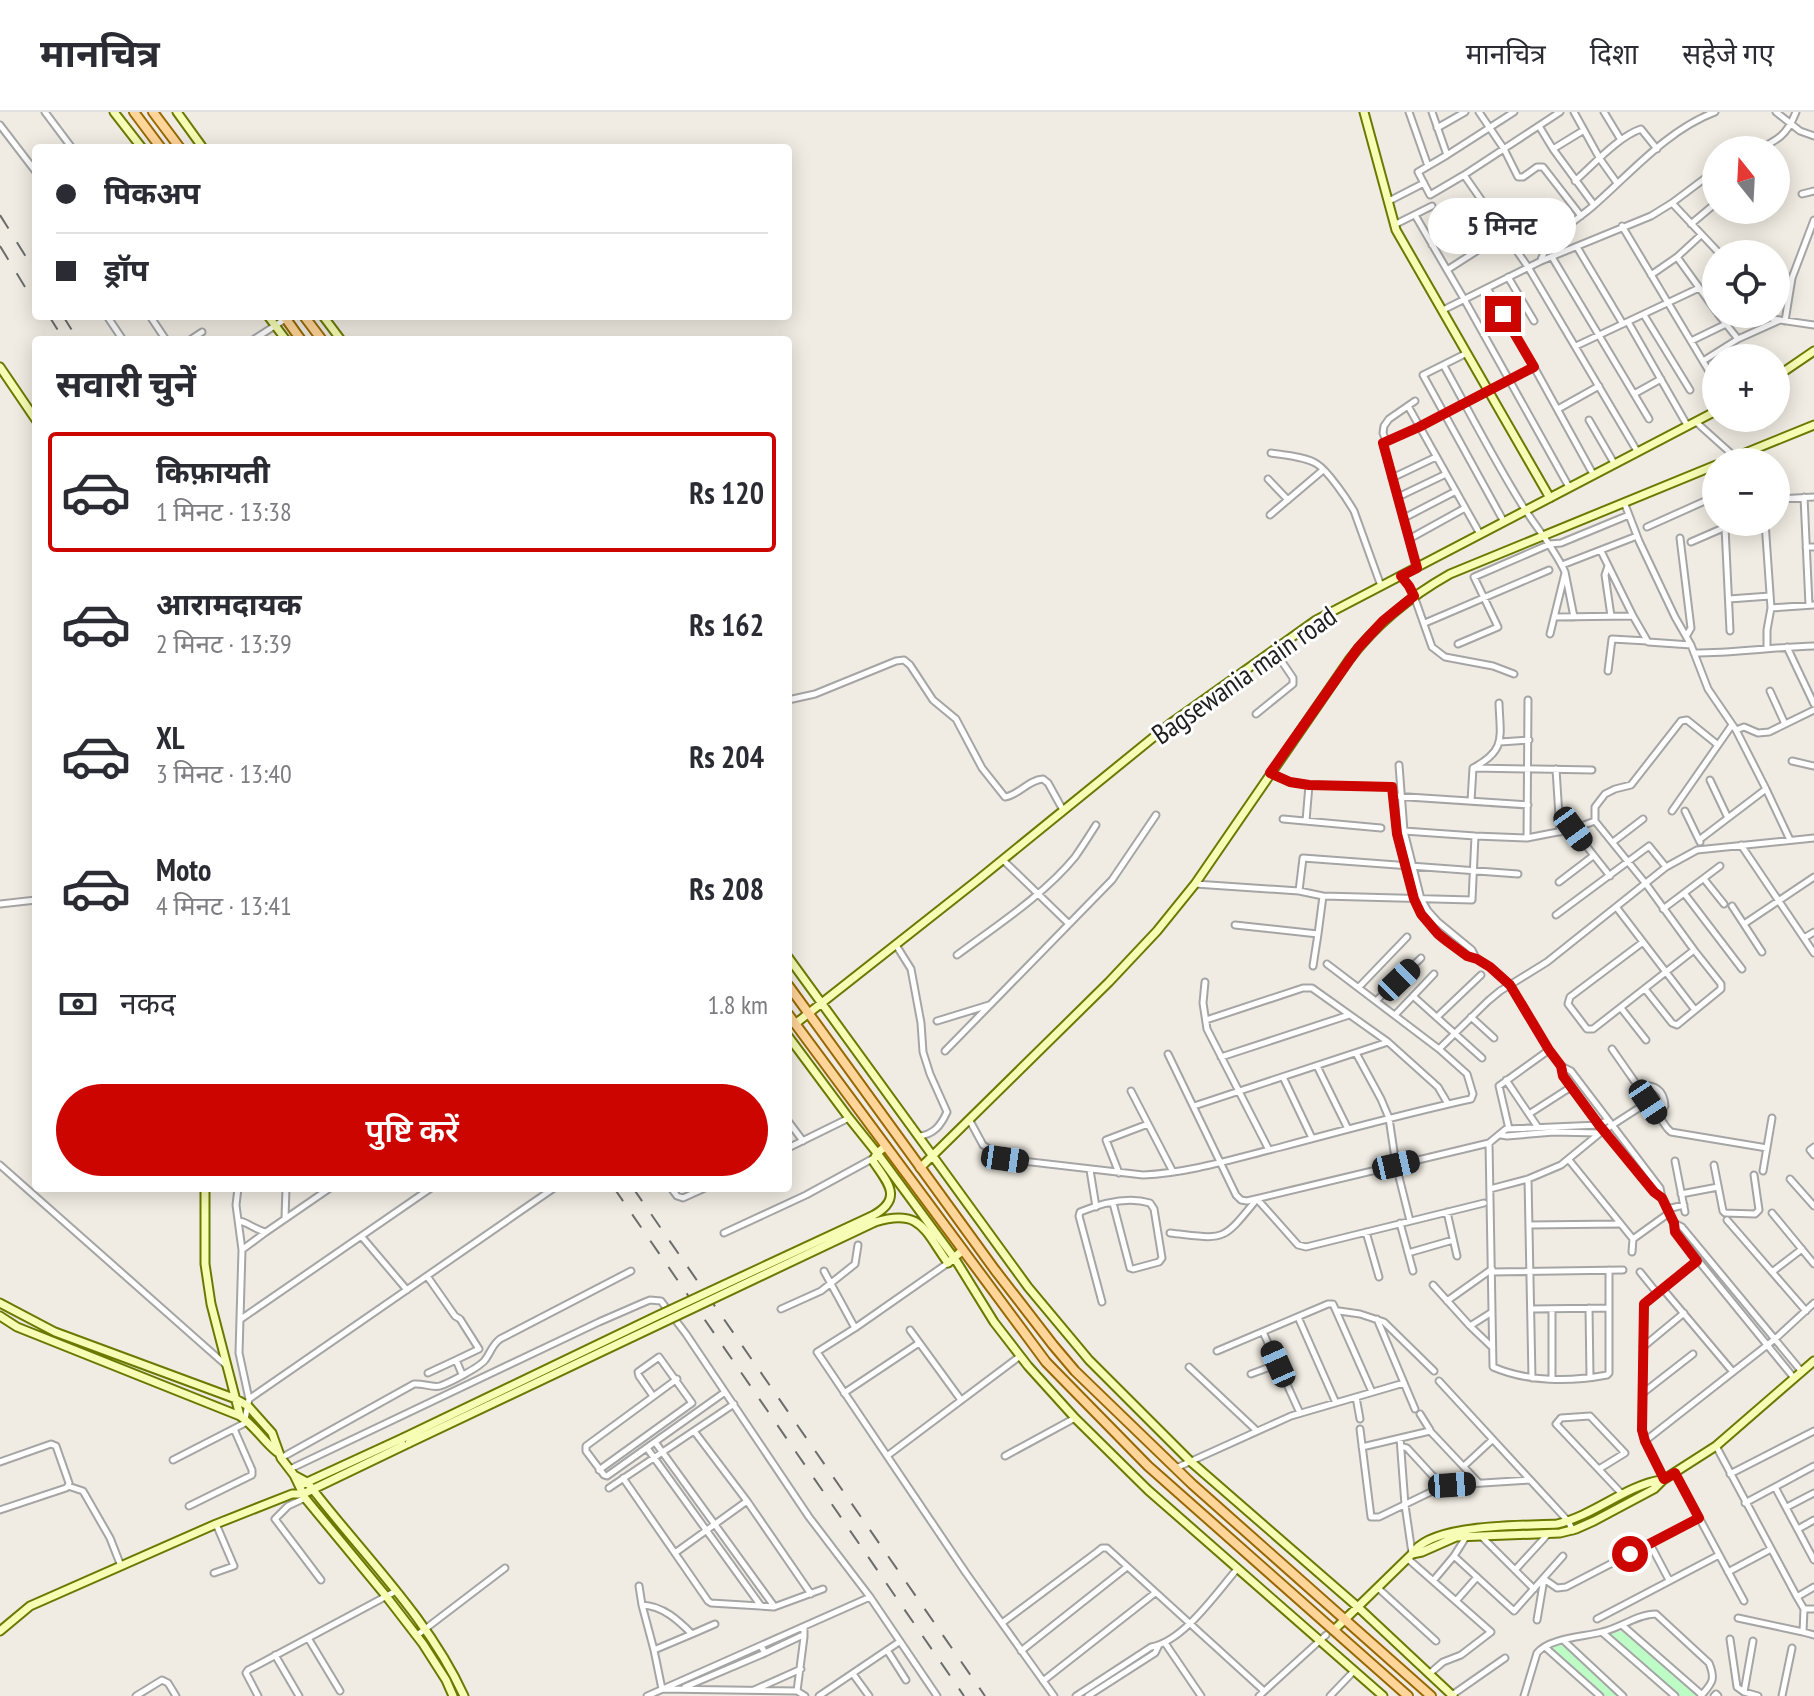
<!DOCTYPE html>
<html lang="hi">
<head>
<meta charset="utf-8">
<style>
	body { margin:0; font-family:"PT Sans Narrow","Noto Sans Devanagari",sans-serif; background:#f2f2f3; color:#2b2b33; height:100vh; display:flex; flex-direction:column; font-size:30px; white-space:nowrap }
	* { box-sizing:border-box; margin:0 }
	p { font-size:26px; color:#7c7c81 }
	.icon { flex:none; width:44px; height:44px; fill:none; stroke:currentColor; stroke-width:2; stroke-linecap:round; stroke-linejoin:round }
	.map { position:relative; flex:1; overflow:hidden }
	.drawer { position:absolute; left:32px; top:224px; width:760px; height:856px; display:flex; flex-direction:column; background:#fff; border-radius:8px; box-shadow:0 4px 20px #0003 }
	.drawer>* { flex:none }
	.guide { position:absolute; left:32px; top:32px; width:760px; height:176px; border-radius:8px; box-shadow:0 4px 20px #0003; display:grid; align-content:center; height:176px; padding:0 24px; background:#fff }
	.needle { width:52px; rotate:342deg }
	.controls { position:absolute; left:1702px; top:24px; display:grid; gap:16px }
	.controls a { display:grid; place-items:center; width:88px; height:88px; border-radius:50%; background:#fff; box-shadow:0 4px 20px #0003; font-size:40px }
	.end { position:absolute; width:36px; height:36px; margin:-18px; border:10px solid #cc0500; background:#fff; box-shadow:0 0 0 4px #fff }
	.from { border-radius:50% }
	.bubble { position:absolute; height:56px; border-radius:28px; background:#fff; box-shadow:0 4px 20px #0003; font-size:26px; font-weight:600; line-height:56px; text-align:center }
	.car { position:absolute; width:24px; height:48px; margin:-24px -12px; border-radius:10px; box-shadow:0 0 6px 2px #0007; background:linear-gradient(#222 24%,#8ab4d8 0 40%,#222 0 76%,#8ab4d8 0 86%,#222 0) }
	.guide b { display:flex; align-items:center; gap:28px; height:76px; font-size:30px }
	.guide b+b { border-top:2px solid #e1e1e2 }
	.guide i { width:20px; height:20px; background:#2b2b33 }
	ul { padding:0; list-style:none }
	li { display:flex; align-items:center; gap:24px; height:120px; margin:0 16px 12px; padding:0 8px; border:4px solid transparent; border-radius:8px }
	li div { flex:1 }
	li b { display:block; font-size:30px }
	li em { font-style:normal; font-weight:600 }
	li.current { border-color:#cc0500 }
	li>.icon { width:72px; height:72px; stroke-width:1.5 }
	h2 { padding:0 24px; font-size:36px; line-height:96px }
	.pay { display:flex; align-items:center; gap:20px; height:88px; padding:0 24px; font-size:30px }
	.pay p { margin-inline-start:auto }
	.cta { display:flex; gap:16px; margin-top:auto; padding:16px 24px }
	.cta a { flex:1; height:92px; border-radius:48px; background:#cc0500; color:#fff; font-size:32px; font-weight:600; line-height:92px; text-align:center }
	header { display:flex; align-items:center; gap:48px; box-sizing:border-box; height:112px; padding:0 40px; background:#fff; border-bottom:2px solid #e1e1e2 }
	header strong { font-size:38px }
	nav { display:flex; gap:44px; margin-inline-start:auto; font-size:28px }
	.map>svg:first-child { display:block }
	.park { fill:#bdfcc4 }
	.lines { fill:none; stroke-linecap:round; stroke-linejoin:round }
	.street-casing { stroke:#a5a5a5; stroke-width:9 }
	.secondary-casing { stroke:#6a7a00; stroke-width:11 }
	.primary-casing { stroke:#986900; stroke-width:12 }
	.street { stroke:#fff; stroke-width:5 }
	.secondary { stroke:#f7fdb4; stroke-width:7 }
	.primary { stroke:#ffd599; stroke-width:8 }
	.rail { stroke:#6c6c6c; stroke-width:2; stroke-dasharray:16 16; stroke-linecap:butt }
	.secondary-bridge-casing { stroke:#6a7a00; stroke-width:11; stroke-linecap:butt }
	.secondary-bridge { stroke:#f7fdb4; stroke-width:7 }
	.route { stroke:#cc0500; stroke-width:10 }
	.labels { text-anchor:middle; stroke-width:6; stroke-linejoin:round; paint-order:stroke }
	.street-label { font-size:28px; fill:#1e1e1e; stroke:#fff }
</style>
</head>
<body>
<header>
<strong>मानचित्र</strong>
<nav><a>मानचित्र</a><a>दिशा</a><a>सहेजे गए</a></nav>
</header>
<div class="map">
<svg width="1814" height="1584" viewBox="0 0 1814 1584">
	<rect width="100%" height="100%" fill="#f0ece3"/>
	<path class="park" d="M1622 1519 1698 1584H1680L1608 1522Z
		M1561 1530 1620 1584H1605L1550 1535Z"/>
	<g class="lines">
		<g class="street-casing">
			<path id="street" d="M45 0 72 36
				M1409 0 1428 54
				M1432 0 1447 43
				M1479 0 1504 37 1518 65H1523L1537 55H1543L1581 104
				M1514 0 1447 43 1418 60 1430 83 1464 63 1560 0
				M1574 0 1600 47 1617 71
				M1604 0 1621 28
				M1776 0 1800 19 1814 24
				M0 13 36 60
				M1539 14 1553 37
				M1437 16 1465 0
				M1584 18 1553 37 1594 93
				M1757 38C1778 28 1787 23 1796 0
				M1464 63 1528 155 1637 339
				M1575 69C1593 53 1619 24 1641 17L1657 37
				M1802 82 1814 79
				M1389 89 1424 71
				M1672 91 1720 142
				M1415 103 1464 187 1569 375
				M1691 112 1716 91
				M1394 113 1432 94
				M1622 114 1716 271
				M1432 133 1489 100
				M1577 135 1623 212
				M1552 145 1649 307
				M1677 145 1716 199
				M1541 148C1549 124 1574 110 1592 95 1630 62 1667 18 1715 0
				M1447 158 1503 122
				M1651 163 1677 145 1701 123
				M1508 165 1534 209
				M1487 176 1534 255 1593 362
				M1443 198 1541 149 1651 104 1672 91 1716 58
				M1718 202 1738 227 1780 208
				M1765 202 1773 207 1814 213
				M1644 203 1690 278
				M107 204 123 228
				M150 204 166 228
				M1785 209 1792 166 1814 108
				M1628 210 1687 313
				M190 228 202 220
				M253 228 290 204
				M1691 229 1726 212
				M1576 234 1699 176
				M1467 241 1423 263 1504 410
				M1703 249 1738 227
				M1444 254C1470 301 1495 350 1524 396 1538 418 1554 436 1565 460L1574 505
				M1634 282 1661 267
				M1408 294 1480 422
				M1558 297 1599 274
				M1589 308 1614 351
				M1696 310 1735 345
				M1386 329 1383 321 1384 314 1389 307 1415 289
				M1271 341C1284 343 1307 345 1317 352 1328 359 1347 387 1354 399L1381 474
				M1746 341 1750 350
				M1392 366 1436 345
				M1268 367 1288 388
				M1398 385 1446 362
				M1804 385 1809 493
				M1776 387 1814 385
				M1624 390 1639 429 1675 505 1691 533 1708 577 1736 618 1766 677
				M1270 403 1323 358
				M1404 406 1456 379
				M1765 410 1771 496 1767 518V535
				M1647 415 1716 384
				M1725 415 1730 519
				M1680 426 1691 516 1687 523
				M1409 427 1465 396
				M1691 430 1737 410
				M1806 435H1814
				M1601 439 1633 504 1648 530 1691 533
				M1562 453 1637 424
				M1608 454 1605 463 1611 504
				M1417 456 1383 331 1419 315 1534 255
				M1401 464 1409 474 1414 484 1432 535 1445 545 1493 554 1514 562
				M1729 487 1770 484
				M1771 496 1814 493
				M1554 505 1633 504
				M1425 511 1549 458
				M1550 522 1565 461
				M1458 532 1498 515 1474 465 1550 432 1561 431 1629 403
				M1787 535 1814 592
				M1694 541C1734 541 1774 535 1814 534
				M1608 559 1612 527 1647 529
				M1770 579 1785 612
				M788 588 815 582 896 549 904 548 910 553 933 588 956 607 982 656 1005 685C1019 683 1028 668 1043 667L1048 671 1063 698
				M1256 602 1293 572V566L1274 538
				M1736 618 1744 615 1758 621 1769 620 1814 598
				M1500 630 1529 628
				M1792 649 1814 654
				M1399 653 1404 719 1421 787 1428 799 1438 810 1472 838 1476 846
				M1473 656 1592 658
				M1556 657 1560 720
				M1270 662 1290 670 1309 673 1394 675
				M1710 668 1728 706
				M1392 675 1397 722 1414 787 1421 802 1448 830 1467 844 1477 847 1490 855 1510 873 1549 938 1561 954 1563 964 1599 1013 1654 1080 1662 1086
				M1393 684 1528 693
				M1471 689 1473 656C1507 638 1500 625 1499 591
				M1672 699 1732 613
				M1685 699 1700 730
				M1283 707 1381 716
				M1306 709 1309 673
				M1573 717 1610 764
				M1404 719 1475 724 1527 726 1573 717 1595 709
				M1527 726 1528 588
				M1699 728 1766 677 1790 728
				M1613 730 1643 707
				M1741 733 1814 841
				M1003 748 1069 812
				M1704 767 1724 792
				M1559 770 1593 744
				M1195 772 1299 779 1323 784 1472 788 1475 724
				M1299 779 1303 746 1518 762
				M1684 781 1742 857
				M0 792 36 788
				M1732 794 1762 840
				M1617 796 1695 898
				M1663 797 1720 754
				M1556 803 1649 734 1666 755
				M1744 812 1814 765
				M1235 813 1318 822 1323 784
				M1804 826 1814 820
				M1643 830 1570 885 1568 892 1587 917H1593L1694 838
				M896 833 911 857 921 911 923 940 930 962 947 1000C941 1013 934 1023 918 1024
				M957 843C996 814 1044 783 1075 745 1082 735 1089 724 1096 713
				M1313 854 1318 822
				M1205 870 1203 891 1207 917 1269 1038
				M1359 875 1407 825
				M1645 877 1672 911 1677 913 1721 877V872L1694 838 1646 772 1595 709V695L1605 682 1615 677 1631 673 1681 609 1687 608 1718 633
				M1413 884 1482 946
				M1376 889 1421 846
				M1621 896 1646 928
				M1395 903 1434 862
				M1437 905 1481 863
				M1471 905 1494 926
				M1206 908 1303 876H1312L1388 930 1438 975 1448 992
				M937 909 989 893
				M1439 937 1488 889 1500 879 1547 850 1666 755 1697 738 1814 726
				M1612 937 1667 1016 1671 1020 1767 1036
				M945 939 1112 768 1156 703
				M1356 941 1381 987 1389 1006 1396 1053 1410 1109
				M1168 942 1236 1083 1241 1088 1247 1089 1489 1031 1506 1017 1599 1013 1608 1008
				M1221 945 1349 903
				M1317 954 1348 1017
				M1561 954 1571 959 1660 1076 1662 1086 1674 1111 1675 1120 1794 1266
				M1283 965 1312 1026
				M1506 968 1537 1014
				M1638 974C1654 972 1664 977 1665 994L1658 1004
				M1131 979 1173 1060
				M1194 994 1388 930
				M1529 1002 1571 975
				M788 1009 803 1029
				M970 1009 983 1033 1005 1047 1143 1063C1190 1061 1236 1046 1281 1035 1344 1018 1407 1001 1471 987L1473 982 1467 962 1439 937 1327 852
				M1509 1017 1499 974 1549 938
				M1501 1023 1507 1024 1554 1020 1598 1021
				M1489 1031 1493 1255C1528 1270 1570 1270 1607 1263L1609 1261V1158
				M1814 1035 1810 1038 1814 1043
				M788 1036 849 1006
				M1569 1048 1633 1127
				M1675 1049 1685 1100
				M0 1053 227 1254
				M1714 1053 1723 1099 1725 1101 1755 1102 1759 1098 1754 1063
				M1090 1058 1096 1095
				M1763 1059 1772 1006
				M1119 1061 1106 1028 1148 1012
				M1528 1067 1532 1266
				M1790 1067 1814 1094
				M238 1076 236 1093 242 1138 239 1241 249 1287
				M671 1076 677 1084 683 1086 705 1076
				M1490 1077 1528 1067 1561 1053 1600 1021 1648 990
				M1681 1082 1718 1075
				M1667 1097 1684 1093
				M1447 1100 1457 1144
				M1772 1101 1814 1152
				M285 1106 286 1076
				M1727 1108 1806 1199
				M239 1109C248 1110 255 1118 266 1120L243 1137
				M1400 1111 1413 1159
				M1674 1111 1682 1115 1802 1260
				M1529 1113 1619 1112
				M266 1120 330 1076
				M1366 1120 1379 1165
				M724 1121 806 1083 872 1047
				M1170 1121C1226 1127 1221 1131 1257 1087L1298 1133 1306 1135 1484 1091
				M362 1125 407 1178
				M1632 1140 1633 1127 1669 1101
				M1408 1141 1453 1128
				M948 1151 855 1216 817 1240 966 1461 1054 1584
				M824 1159 855 1216
				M1492 1160 1623 1158
				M1640 1160 1657 1181
				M1772 1160 1802 1137
				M427 1164 455 1204 460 1207 479 1237 456 1248 462 1262
				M1433 1173 1470 1214 1492 1235
				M1663 1177 1733 1260
				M1447 1189 1492 1157
				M1102 1190 1079 1104 1080 1100C1102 1091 1127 1084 1150 1091L1154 1097 1162 1146 1159 1150 1133 1157 1130 1156 1113 1091
				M1589 1196 1590 1265
				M781 1197 821 1179 855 1152 858 1133
				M1531 1197 1608 1196
				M1552 1197V1267
				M1339 1199 1360 1202 1384 1210 1434 1259
				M1298 1205 1336 1291
				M241 1207 431 1076
				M1377 1207 1415 1297
				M1470 1214 1492 1200
				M910 1218 961 1288
				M1263 1220 1300 1301
				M1643 1235 1684 1201
				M1217 1239 1328 1192H1333L1372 1280
				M1189 1255 1257 1319
				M428 1261 456 1248
				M1251 1262 1278 1252
				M677 1267 586 1334V1339L604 1363 607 1364 725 1280
				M1439 1269 1568 1409 1573 1419
				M844 1281 919 1231
				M1643 1281 1693 1242
				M1356 1285 1360 1307
				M1420 1302 1430 1318
				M245 1307 249 1287 554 1076
				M1360 1317 1371 1405H1379L1441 1375 1452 1373 1529 1368
				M694 1319 747 1389 811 1482
				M1400 1326 1405 1393 1412 1441
				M1645 1329 1775 1227 1814 1191
				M655 1330 774 1494
				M1401 1334 1407 1336 1442 1374
				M1716 1334 1797 1485 1814 1475
				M1362 1335 1430 1319 1479 1371
				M647 1336 761 1494
				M887 1344 1020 1244
				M1005 1344 1075 1306
				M281 1346 414 1272C423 1271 432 1276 440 1274 449 1271 480 1255 485 1248 491 1240 492 1233 500 1227L631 1159
				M173 1348 247 1310
				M0 1350 51 1332 56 1334 69 1371 68 1374 83 1379 110 1426 121 1454
				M1464 1354 1492 1328
				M1176 1356 1291 1304 1404 1271
				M290 1357 599 1210 645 1190 650 1188 661 1189 686 1222 809 1405 870 1485 937 1584
				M1599 1357 1625 1341 1590 1304 1561 1306 1556 1312 1622 1382
				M599 1358 692 1291 659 1245 638 1260 639 1264 653 1284
				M1675 1361 1744 1489
				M1730 1362 1814 1319
				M623 1366 708 1489 711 1491 774 1495 823 1477
				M1664 1367 1645 1329 1642 1318 1644 1192 1697 1149
				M1775 1375 1814 1448
				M609 1376 734 1292
				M305 1386 288 1394 275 1407 321 1468
				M1745 1391 1814 1354
				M189 1394 252 1363V1358L234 1317
				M1787 1395 1814 1381
				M0 1398 66 1376 68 1374
				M1798 1417 1814 1408
				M1482 1425 1534 1477
				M1650 1432 1669 1468
				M675 1441 747 1389
				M1454 1444 1514 1499 1563 1444
				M1407 1446 1491 1520 1461 1543 1443 1550 1429 1562
				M1515 1458 1548 1422
				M1728 1460 1771 1437
				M214 1461 234 1454 216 1412
				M1433 1469 1454 1444 1466 1425
				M639 1474 642 1493C663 1494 678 1508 692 1522L715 1512
				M1378 1476 1436 1529
				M1797 1485 1804 1497 1803 1520 1814 1523
				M1456 1489 1477 1465
				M642 1493 654 1538 692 1522
				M1804 1497H1814
				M1738 1506 1803 1520
				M1597 1507 1719 1443
				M1537 1508 1544 1467 1557 1476 1566 1475 1699 1406
				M1002 1511 1097 1440 1102 1436H1107L1264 1579
				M1623 1514 1702 1583
				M1603 1521 1675 1584
				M416 1524 505 1456
				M308 1526 340 1579
				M1730 1527 1737 1575 1744 1580 1758 1584
				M1563 1528 1623 1584
				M1165 1531 1201 1584
				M761 1534 765 1541 801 1524 804 1525V1515
				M1545 1535 1600 1584
				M654 1538 662 1577 797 1579 805 1584
				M887 1538 906 1568
				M1021 1539 1127 1455
				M275 1543 299 1584
				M853 1562 869 1584
				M1043 1569 1155 1481
				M685 1575 765 1541
				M754 1578 801 1557
				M797 1579 804 1525
				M1744 1580 1753 1529
				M1452 1583 1505 1546
				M136 1584 162 1568 168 1571 176 1584
				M258 1584 246 1561 248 1558 396 1479
				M647 1584 870 1485
				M819 1584 899 1530
				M1076 1584 1151 1535C1184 1529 1216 1481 1238 1456
				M1088 1584 1155 1541 1158 1535
				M1259 1584 1326 1523
				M1330 1584 1354 1559
				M1524 1584 1537 1541C1549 1526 1583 1525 1602 1520 1620 1516 1638 1502 1656 1502L1709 1551C1716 1568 1712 1571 1701 1584
				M1714 1584 1716 1582 1718 1584
				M1782 1584 1792 1536"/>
		</g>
		<g class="secondary-casing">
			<path id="secondary" d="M114 0 142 36
				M177 0 203 36
				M1364 0 1396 118 1550 386
				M268 204 286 228
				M323 204 341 228
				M0 255 36 308
				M1776 265 1814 239
				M1723 350 1814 313
				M788 845 1028 1175 1089 1248 1190 1349 1359 1496 1453 1584
				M795 912 979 767 1171 611 1316 508 1716 299
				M788 924 849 1006 877 1041 886 1034
				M877 1041 955 1147 994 1210 1028 1254 1075 1306 1148 1378 1383 1584
				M920 1056 1109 870 1157 819 1195 772 1349 548C1376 512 1411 484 1450 462L1716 353
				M205 1076V1152L211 1192 240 1304
				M872 1104C904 1087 888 1071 873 1049L877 1041
				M875 1110C921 1096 924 1118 948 1151L963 1138
				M0 1191 55 1220 236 1287 248 1294 272 1321 281 1346 294 1363 305 1386 386 1484 423 1532 446 1568 453 1584
				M0 1204 17 1215 240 1304C254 1313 263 1329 277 1340
				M294 1363 307 1370C360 1440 427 1503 464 1584
				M303 1372 403 1326
				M1412 1442 1422 1440 1456 1425 1560 1421 1576 1417 1594 1409 1654 1377 1663 1368 1716 1334 1814 1249
				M1334 1518 1412 1442C1430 1411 1523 1414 1557 1412 1595 1403 1625 1374 1661 1368
				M0 1519 30 1494 216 1412 292 1382H303L409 1331"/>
		</g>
		<g class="primary-casing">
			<path id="primary" d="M134 0 161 36
				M153 0 180 36
				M284 204 301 228
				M304 204 322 228
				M788 873 995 1158 1053 1233 1075 1259 1192 1372 1431 1584
				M788 902 1046 1250 1148 1354 1408 1584"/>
		</g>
		<use href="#street" class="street"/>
		<use href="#secondary" class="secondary"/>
		<use href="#primary" class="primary"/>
		<path class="rail" d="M0 103 36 161
			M0 134 36 193
			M49 204 64 228
			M63 204 78 228
			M614 1076 964 1584
			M633 1076 985 1584"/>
		<g class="secondary-bridge-casing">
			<path id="secondary-bridge" d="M403 1326 657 1204 872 1104
				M409 1331 875 1110"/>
		</g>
		<use href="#secondary-bridge" class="secondary-bridge"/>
	</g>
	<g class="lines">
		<path class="route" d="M1503 202 1534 255 1419 315 1383 331 1417 456 1401 464 1409 474 1414 484 1383 509 1358 536 1270 661 1290 670 1309 673 1392 675 1397 722 1414 787 1421 802 1438 822 1448 830 1467 844 1477 847 1490 855 1510 873 1549 938 1561 954 1563 964 1599 1013 1654 1080 1662 1086 1674 1111 1675 1120 1697 1149 1644 1192 1642 1318 1645 1329 1664 1367 1675 1361 1699 1406 1630 1442"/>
	</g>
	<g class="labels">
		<g class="street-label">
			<text transform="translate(1244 563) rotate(-35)" y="10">Bagsewania main road</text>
		</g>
	</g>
</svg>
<div class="controls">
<a><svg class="needle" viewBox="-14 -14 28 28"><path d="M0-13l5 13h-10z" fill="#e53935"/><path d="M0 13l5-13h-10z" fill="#7c7c81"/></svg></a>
<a><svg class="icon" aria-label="locate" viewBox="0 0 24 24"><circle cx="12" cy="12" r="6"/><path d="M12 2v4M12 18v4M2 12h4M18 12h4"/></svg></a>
<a>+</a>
<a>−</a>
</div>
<i class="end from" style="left:1630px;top:1442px"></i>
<i class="end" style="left:1503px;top:202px"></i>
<div class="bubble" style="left:1428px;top:86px;width:148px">5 मिनट</div>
<i class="car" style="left:1573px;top:717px;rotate:144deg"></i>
<i class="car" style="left:1399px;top:868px;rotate:46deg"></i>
<i class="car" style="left:1648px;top:990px;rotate:146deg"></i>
<i class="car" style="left:1005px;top:1047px;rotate:98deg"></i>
<i class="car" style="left:1396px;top:1053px;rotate:77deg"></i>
<i class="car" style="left:1278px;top:1252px;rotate:336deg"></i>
<i class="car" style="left:1452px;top:1373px;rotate:86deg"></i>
<div class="guide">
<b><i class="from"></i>पिकअप</b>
<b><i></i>ड्रॉप</b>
</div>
<section class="drawer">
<h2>सवारी चुनें</h2>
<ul>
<li class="current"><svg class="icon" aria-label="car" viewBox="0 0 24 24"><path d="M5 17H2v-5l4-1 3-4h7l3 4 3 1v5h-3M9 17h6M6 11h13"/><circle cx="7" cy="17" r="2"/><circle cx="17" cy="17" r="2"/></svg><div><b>किफ़ायती</b><p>1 मिनट · 13:38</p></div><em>Rs 120</em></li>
<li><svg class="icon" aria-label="car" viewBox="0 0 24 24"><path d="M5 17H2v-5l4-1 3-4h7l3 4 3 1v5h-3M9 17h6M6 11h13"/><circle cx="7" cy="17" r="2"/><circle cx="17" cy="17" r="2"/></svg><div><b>आरामदायक</b><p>2 मिनट · 13:39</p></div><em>Rs 162</em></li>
<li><svg class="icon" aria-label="car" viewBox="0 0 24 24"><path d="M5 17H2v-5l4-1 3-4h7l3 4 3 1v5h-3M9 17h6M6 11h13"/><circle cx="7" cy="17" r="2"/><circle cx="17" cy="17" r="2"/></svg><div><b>XL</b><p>3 मिनट · 13:40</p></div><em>Rs 204</em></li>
<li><svg class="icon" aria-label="car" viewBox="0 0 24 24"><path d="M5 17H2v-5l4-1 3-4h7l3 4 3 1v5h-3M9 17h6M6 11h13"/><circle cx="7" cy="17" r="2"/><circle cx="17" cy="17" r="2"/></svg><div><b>Moto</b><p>4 मिनट · 13:41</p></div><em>Rs 208</em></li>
</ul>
<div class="pay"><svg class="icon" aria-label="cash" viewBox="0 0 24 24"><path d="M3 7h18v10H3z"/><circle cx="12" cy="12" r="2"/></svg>नकद<p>1.8 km</p></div>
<div class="cta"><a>पुष्टि करें</a></div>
</section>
</div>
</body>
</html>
